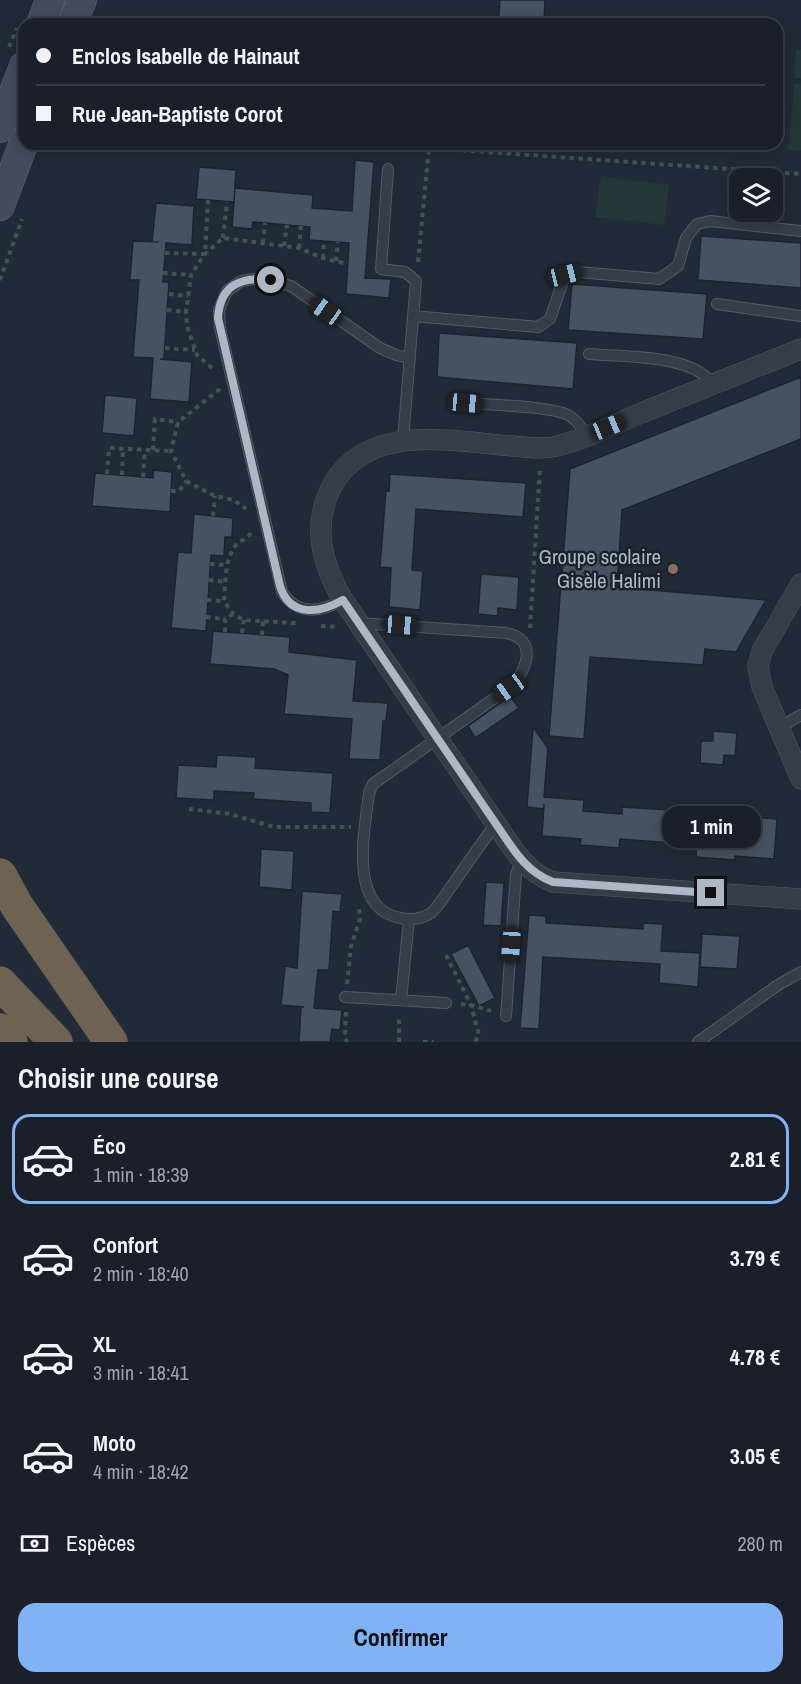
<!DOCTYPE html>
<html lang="fr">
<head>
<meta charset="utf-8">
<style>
	body { margin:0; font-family:"Archivo Narrow",sans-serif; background:#262d35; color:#f1f3f6; height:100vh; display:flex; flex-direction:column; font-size:22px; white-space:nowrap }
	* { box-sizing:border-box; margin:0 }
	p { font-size:20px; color:#9fa3a8 }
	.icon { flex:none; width:33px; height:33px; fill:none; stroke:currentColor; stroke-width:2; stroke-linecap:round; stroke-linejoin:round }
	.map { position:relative; height:1042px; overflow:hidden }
	.side { display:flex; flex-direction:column; background:#192029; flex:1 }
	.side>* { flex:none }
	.hud { position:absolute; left:18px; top:18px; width:765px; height:132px; border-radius:18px; box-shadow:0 3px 15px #0003,0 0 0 2px #373e46; display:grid; align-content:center; height:132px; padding:0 18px; background:#192029 }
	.buttons { position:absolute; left:729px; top:168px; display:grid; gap:12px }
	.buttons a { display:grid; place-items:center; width:54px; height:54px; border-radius:12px; background:#192029; box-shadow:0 3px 15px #0003,0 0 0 2px #373e46; font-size:30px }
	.end { position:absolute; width:27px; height:27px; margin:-14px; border:8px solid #aeb7c4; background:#111; box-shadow:0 0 0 3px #111 }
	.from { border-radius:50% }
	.bubble { position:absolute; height:42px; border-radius:18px; background:#192029; box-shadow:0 3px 15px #0003,0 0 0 2px #373e46; font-size:20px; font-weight:700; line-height:42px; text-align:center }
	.car { position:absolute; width:18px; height:36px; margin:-18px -9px; border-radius:8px; box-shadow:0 0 4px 2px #0007; background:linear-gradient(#222 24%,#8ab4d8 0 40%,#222 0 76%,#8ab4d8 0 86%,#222 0) }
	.hud b { display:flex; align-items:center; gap:21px; height:57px; font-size:22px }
	.hud b+b { border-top:2px solid #373e46 }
	.hud i { width:15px; height:15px; background:#f1f3f6 }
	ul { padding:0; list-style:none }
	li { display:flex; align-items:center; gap:18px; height:90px; margin:0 12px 9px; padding:0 6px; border:3px solid transparent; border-radius:18px }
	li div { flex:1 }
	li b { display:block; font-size:22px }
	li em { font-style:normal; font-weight:700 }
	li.on { border-color:#82b2f6 }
	li>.icon { width:54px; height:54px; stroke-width:1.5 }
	h2 { padding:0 18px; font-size:27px; line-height:72px }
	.pay { display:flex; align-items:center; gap:15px; height:66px; padding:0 18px; font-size:22px }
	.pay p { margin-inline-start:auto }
	.primary-button { display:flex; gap:12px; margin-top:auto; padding:12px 18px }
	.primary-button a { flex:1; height:69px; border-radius:18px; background:#82b2f6; color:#111; font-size:24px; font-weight:700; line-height:69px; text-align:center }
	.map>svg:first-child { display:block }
	.green { fill:#233839 }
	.building { fill:#475261; stroke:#1b242e; stroke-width:1.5 }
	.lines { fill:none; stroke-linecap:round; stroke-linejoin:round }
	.lane-casing { stroke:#515a65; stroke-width:12 }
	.street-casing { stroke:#515a65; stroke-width:21 }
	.secondary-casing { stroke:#515a65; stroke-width:30 }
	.highway-casing { stroke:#3e4752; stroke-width:34 }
	.path { stroke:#405456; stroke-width:4; stroke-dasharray:4.5 4.5; stroke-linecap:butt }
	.lane { stroke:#343d48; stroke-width:10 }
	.street { stroke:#343d48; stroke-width:20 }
	.secondary { stroke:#424c5b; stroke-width:28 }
	.highway { stroke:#6e6251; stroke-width:33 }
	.route { stroke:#aeb7c4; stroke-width:8 }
	.education-dot { fill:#8d6e63; stroke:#1a222c; stroke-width:2 }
	.labels { text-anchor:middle; stroke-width:5; stroke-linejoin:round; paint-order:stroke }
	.poi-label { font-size:21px; fill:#aeb7c4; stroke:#1a222c; text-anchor:end }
</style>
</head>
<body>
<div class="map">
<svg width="801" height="1042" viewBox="0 0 801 1042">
	<rect width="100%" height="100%" fill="#212b37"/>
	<path class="green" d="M796 50H801V78H794Z
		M794 84H801V150H788Z
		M601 176 669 185 664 225 595 217Z"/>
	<path class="building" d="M500 0H545L544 24H498Z
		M355 160 374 162 365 278 391 279 389 298 346 294 349 243 309 240 310 227 253 222 252 229 232 227 235 188 313 195 312 208 352 211Z
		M199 167 236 170 234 202 196 199Z
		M156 203 194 206 192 245 166 243 163 282H169L164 359H160L192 362 189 402 150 399 153 358 133 357 139 280H130L133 241 159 242H152Z
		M701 236 801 243V288L698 280Z
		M572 284 707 294 703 339 568 330Z
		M439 333 577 343 573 389 437 377Z
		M801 377V439L622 510 617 587 766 600 736 652 705 649 703 665 590 657 584 739 549 736 570 469Z
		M105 395 137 398 134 436 102 433Z
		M153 470 172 472 170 512 92 506 95 473 153 478Z
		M390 474 526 483 523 517 416 509 412 570 423 571 420 610 389 607 391 568 380 567 386 490 389 491Z
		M194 514 233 518 232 537H225L224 556 211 555 206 631 171 628 178 552 191 553Z
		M481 574 519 577 517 610 498 608V616L478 614Z
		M213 631 290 637 289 652 357 660 353 701 388 703 386 721H383L380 760 349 759 352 719 284 714 288 675 274 669 210 664Z
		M510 696 519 708 475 738 468 726Z
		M533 727 548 748 544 797 584 800 583 811 622 814V807L699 812 698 824 737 827 738 816 777 819 774 859 735 856V860L696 857 697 845 620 839 619 848 580 845 581 839 542 836 544 804 543 809 527 807Z
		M713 731 737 733 735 756 724 755 723 765 700 763 701 741H713Z
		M217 755 256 757 255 768 333 773 330 813 311 812V803L253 799 254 793 214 791V800L176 798 178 765 216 767Z
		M261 849 294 851 292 890 259 887Z
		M486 882 504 883 501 926 483 925Z
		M302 891 342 894 340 912 333 911 329 970H318L314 1008 342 1010 340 1030 332 1029 330 1042H299L301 1007H304L281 1005 285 966 297 968Z
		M529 915 546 916V923L565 924 643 929V923L663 924 661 951 700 953 698 987 659 983 660 964 543 957 539 1029 520 1028Z
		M702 934 740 936 737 969 700 967Z
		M468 945 495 998 479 1006 451 954Z"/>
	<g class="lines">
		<g class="lane-casing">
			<path id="lane" d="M388 169 381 269 405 272 416 281 403 440
				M717 304 801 316
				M413 316 538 327 550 319 565 275 578 272 659 279 678 266 686 238 697 224 710 221 801 231
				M589 354C620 357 697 354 712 385
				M466 403C489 405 550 406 568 415 576 419 582 428 587 435
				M343 600C321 612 298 616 282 592L220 328 219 310 227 291 241 281 261 278 291 286 380 348 396 355 409 358
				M359 623 506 633C539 639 527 672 509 688L373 784 369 793C365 829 347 908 400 918 410 920 422 919 431 913 440 905 446 893 453 884 468 863 481 843 496 824
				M779 728 801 715
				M345 997 446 1003
				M401 1000 409 919
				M506 1016 516 874 522 860
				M698 1042 778 985 801 972"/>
		</g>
		<g class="street-casing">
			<path id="street" d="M801 349C748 370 694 392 641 413 614 425 586 439 557 446 543 450 526 447 512 446 448 441 357 420 327 497 313 533 324 568 343 600L496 824C512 847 525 872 553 882L801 899
				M801 584 762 651 758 666 762 687 801 779"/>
		</g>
		<g class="secondary-casing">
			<path id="secondary" d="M41 24 50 0
				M72 24 82 0
				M0 128 24 66
				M0 206 24 142"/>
		</g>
		<g class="highway-casing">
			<path id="highway" d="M0 875 17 906 111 1042
				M0 983 56 1042
				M0 1030 11 1042"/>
		</g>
		<path class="path" d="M9 47 17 28
			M372 144 801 174
			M223 238 227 202
			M263 243 265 223
			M284 246 287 225
			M299 248 301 226
			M165 253 205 254 208 200
			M323 258 324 241
			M336 261 338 242
			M418 262 429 148
			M163 273 191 275
			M0 280 22 219
			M169 294 188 296
			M167 310 186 312
			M165 348 195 350
			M212 368 197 355 187 326 186 312 191 275 205 254 223 238 299 248 323 258 347 264
			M220 389 178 422 171 451 186 481 215 496 234 500 246 509
			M153 450 155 419 178 422
			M107 474 109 448 171 451
			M122 475 123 449
			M143 477 145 450
			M171 491H179L186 481
			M213 516 215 496
			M251 533C247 539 241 540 236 545 224 559 226 584 224 601L233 614 244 620 296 623
			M210 564 227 565
			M209 580 226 582
			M207 600 224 601
			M206 617 225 619
			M321 626 337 627
			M530 628 540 468
			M225 632V619L233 614
			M242 633 244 620
			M262 635 263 621
			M189 809 230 814 274 827H351
			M446 955 471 1005 479 1035 475 1042
			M347 984 351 946 360 919 359 909
			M461 1004 471 1005 491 1011
			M346 1012 345 1038 347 1042
			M399 1042V1016
			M423 1042H434"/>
		<use href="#lane" class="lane"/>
		<use href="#street" class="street"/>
		<use href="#secondary" class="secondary"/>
		<use href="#highway" class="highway"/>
	</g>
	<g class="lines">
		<path class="route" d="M271 280C241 276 220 285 218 318L280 586C290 618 320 613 343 600L496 824C512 847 525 872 553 882L711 893"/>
	</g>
	<circle class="education-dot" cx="673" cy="569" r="6"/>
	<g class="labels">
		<g class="poi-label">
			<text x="661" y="564">Groupe scolaire<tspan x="661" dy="24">Gisèle Halimi</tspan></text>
		</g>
	</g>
</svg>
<div class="buttons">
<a><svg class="icon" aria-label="layers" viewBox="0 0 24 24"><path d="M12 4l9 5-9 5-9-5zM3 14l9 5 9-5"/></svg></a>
</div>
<i class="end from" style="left:271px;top:280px"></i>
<i class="end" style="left:711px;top:893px"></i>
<div class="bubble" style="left:662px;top:806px;width:99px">1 min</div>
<i class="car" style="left:565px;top:275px;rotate:76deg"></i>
<i class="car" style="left:326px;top:311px;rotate:305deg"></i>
<i class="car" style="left:466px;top:403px;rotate:95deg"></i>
<i class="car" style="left:608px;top:427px;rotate:68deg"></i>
<i class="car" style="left:401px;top:625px;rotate:94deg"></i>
<i class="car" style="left:509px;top:688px;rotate:235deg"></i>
<i class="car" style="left:511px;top:945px;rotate:184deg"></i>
<div class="hud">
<b><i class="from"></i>Enclos Isabelle de Hainaut</b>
<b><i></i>Rue Jean-Baptiste Corot</b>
</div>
</div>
<section class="side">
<h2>Choisir une course</h2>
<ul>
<li class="on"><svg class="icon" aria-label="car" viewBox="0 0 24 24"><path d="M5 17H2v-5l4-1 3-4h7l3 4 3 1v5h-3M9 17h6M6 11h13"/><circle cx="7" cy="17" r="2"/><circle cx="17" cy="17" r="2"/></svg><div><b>Éco</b><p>1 min · 18:39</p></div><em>2.81 €</em></li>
<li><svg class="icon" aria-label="car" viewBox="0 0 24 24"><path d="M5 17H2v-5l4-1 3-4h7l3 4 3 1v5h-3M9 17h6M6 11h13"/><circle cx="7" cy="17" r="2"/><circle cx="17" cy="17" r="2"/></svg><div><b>Confort</b><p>2 min · 18:40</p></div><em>3.79 €</em></li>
<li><svg class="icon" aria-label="car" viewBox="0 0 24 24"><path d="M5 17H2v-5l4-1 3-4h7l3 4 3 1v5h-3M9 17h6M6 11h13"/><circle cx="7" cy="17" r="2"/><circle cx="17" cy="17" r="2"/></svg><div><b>XL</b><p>3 min · 18:41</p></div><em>4.78 €</em></li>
<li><svg class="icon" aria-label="car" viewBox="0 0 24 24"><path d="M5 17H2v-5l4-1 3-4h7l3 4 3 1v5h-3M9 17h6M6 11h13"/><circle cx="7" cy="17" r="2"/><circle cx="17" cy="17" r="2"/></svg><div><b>Moto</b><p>4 min · 18:42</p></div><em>3.05 €</em></li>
</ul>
<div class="pay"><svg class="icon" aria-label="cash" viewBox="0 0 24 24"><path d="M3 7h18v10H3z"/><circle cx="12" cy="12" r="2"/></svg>Espèces<p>280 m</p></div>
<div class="primary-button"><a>Confirmer</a></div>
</section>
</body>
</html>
